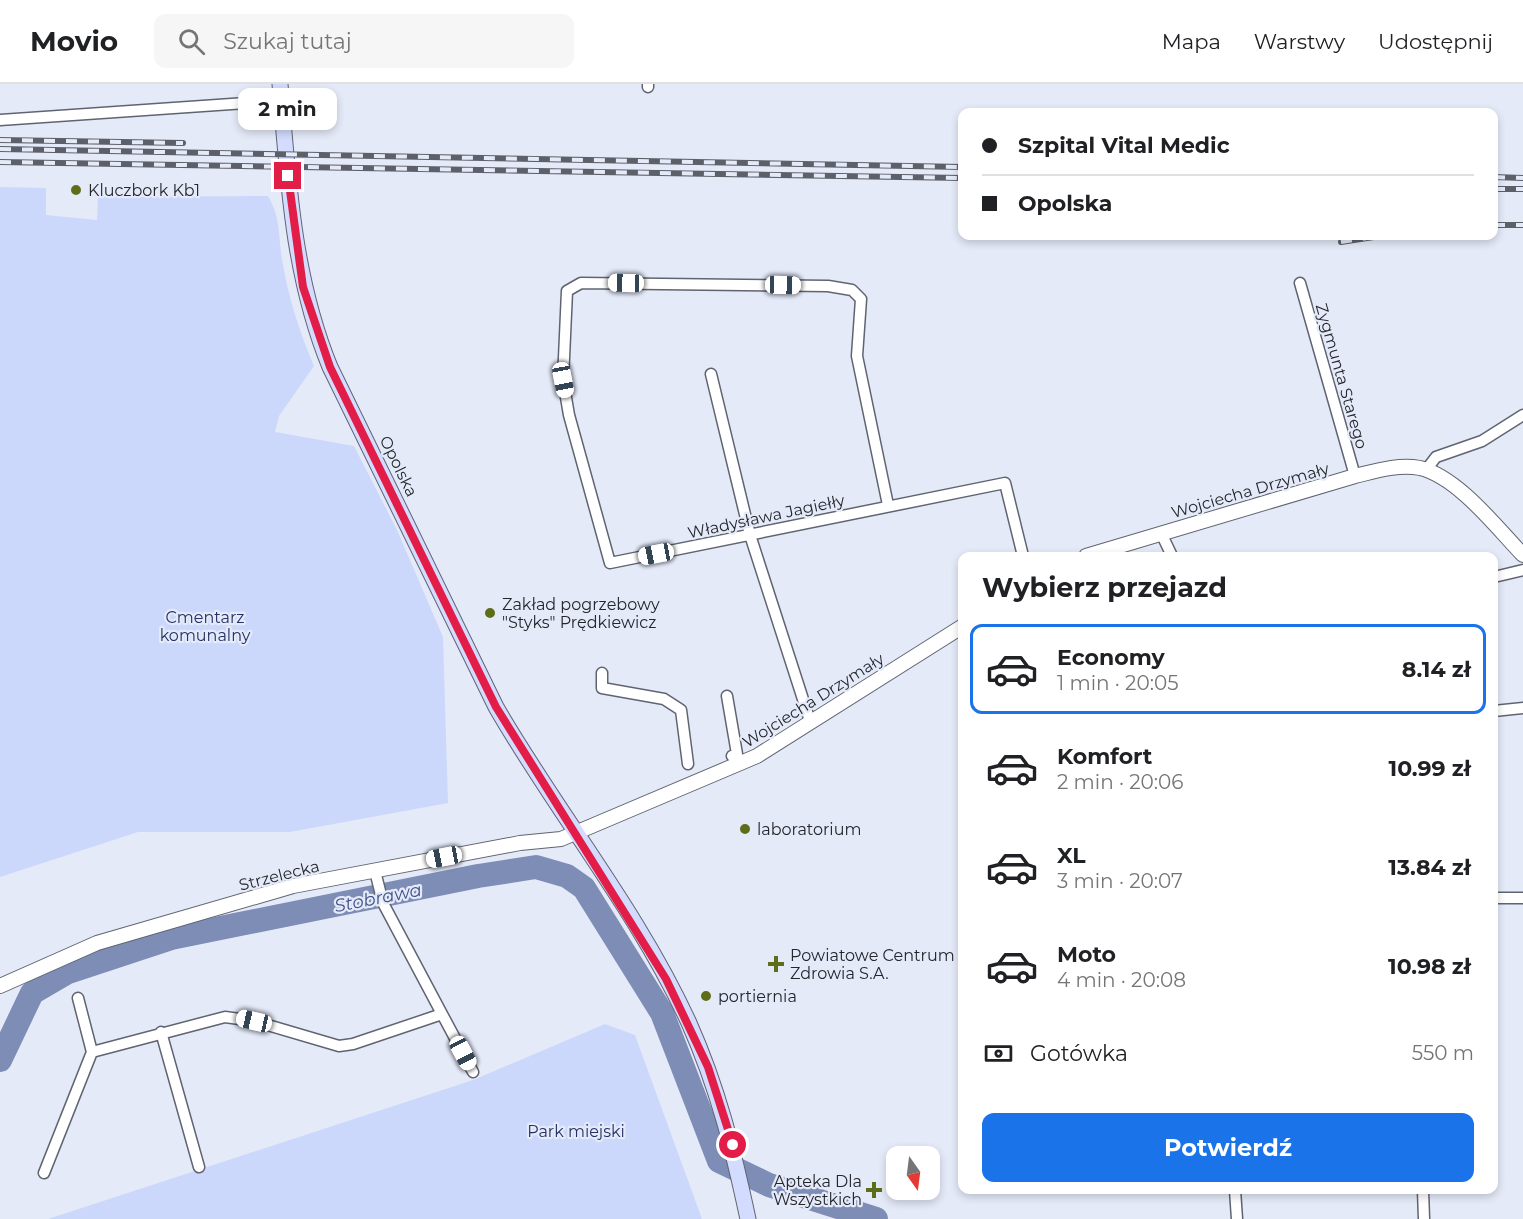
<!DOCTYPE html>
<html lang="pl">
<head>
<meta charset="utf-8">
<style>
	body { margin:0; font-family:Montserrat,sans-serif; background:#f6f6f6; color:#202124; height:100vh; display:flex; flex-direction:column; font-size:22px; white-space:nowrap }
	* { box-sizing:border-box; margin:0 }
	p { font-size:20px; color:#757577 }
	.icon { flex:none; width:33px; height:33px; fill:none; stroke:currentColor; stroke-width:2; stroke-linecap:round; stroke-linejoin:round }
	.map { position:relative; flex:1; overflow:hidden }
	.side { position:absolute; left:958px; top:468px; width:540px; height:642px; display:flex; flex-direction:column; background:#fff; border-radius:12px; box-shadow:0 3px 9px #0003 }
	.side>* { flex:none }
	.banner { position:absolute; left:958px; top:24px; width:540px; height:132px; border-radius:12px; box-shadow:0 3px 9px #0003; display:grid; align-content:center; height:132px; padding:0 24px; background:#fff }
	.needle { width:39px; rotate:166deg }
	.controls { position:absolute; left:886px; top:1062px; display:grid; gap:12px }
	.controls a { display:grid; place-items:center; width:54px; height:54px; border-radius:12px; background:#fff; box-shadow:0 3px 9px #0003; font-size:30px }
	.end { position:absolute; width:27px; height:27px; margin:-14px; border:8px solid #e11d48; background:#fff; box-shadow:0 0 0 3px #fff }
	.from { border-radius:50% }
	.bubble { position:absolute; height:42px; border-radius:12px; background:#fff; box-shadow:0 3px 9px #0003; font-size:20px; font-weight:700; line-height:42px; text-align:center }
	.car { position:absolute; width:18px; height:36px; margin:-18px -9px; border-radius:8px; box-shadow:0 0 4px 2px #0007; background:linear-gradient(#fff 24%,#345 0 40%,#fff 0 76%,#345 0 86%,#fff 0) }
	.banner b { display:flex; align-items:center; gap:21px; height:57px; font-size:22px }
	.banner b+b { border-top:2px solid #e0e0e0 }
	.banner i { width:15px; height:15px; background:#202124 }
	ul { padding:0; list-style:none }
	li { display:flex; align-items:center; gap:18px; height:90px; margin:0 12px 9px; padding:0 12px; border:3px solid transparent; border-radius:12px }
	li div { flex:1 }
	li b { display:block; font-size:22px }
	li em { font-style:normal; font-weight:700 }
	li.active { border-color:#1a73e8 }
	li>.icon { width:54px; height:54px; stroke-width:1.5 }
	h2 { padding:0 24px; font-size:27px; line-height:72px }
	.pay { display:flex; align-items:center; gap:15px; height:66px; padding:0 24px; font-size:22px }
	.pay p { margin-inline-start:auto }
	.primary-button { display:flex; gap:12px; margin-top:auto; padding:12px 24px }
	.primary-button a { flex:1; height:69px; border-radius:12px; background:#1a73e8; color:#fff; font-size:24px; font-weight:700; line-height:69px; text-align:center }
	header { display:flex; align-items:center; gap:36px; box-sizing:border-box; height:84px; padding:0 30px; background:#fff; border-bottom:2px solid #e0e0e0 }
	header strong { font-size:28px }
	nav { display:flex; gap:33px; margin-inline-start:auto; font-size:21px }
	.search { width:420px; height:54px; background:#f6f6f6; display:flex; align-items:center; gap:15px; box-sizing:border-box; padding:0 21px; border-radius:12px; color:#757577; font-size:22px }
	.map>svg:first-child { display:block }
	.green { fill:#cbd8fb }
	.lines { fill:none; stroke-linecap:round; stroke-linejoin:round }
	.river { stroke:#7e8db6; stroke-width:24 }
	.minor-casing { stroke:#606471; stroke-width:13 }
	.tertiary-casing { stroke:#606471; stroke-width:16 }
	.secondary-casing { stroke:#606471; stroke-width:17 }
	.minor { stroke:#fff; stroke-width:10 }
	.tertiary { stroke:#fff; stroke-width:14 }
	.secondary { stroke:#d3dcfe; stroke-width:15 }
	.rail-casing { stroke:#5e6069; stroke-width:6 }
	.rail { stroke:#e5eaf9; stroke-width:4; stroke-dasharray:11; stroke-linecap:butt }
	.route { stroke:#e11d48; stroke-width:8 }
	.poi-dot { fill:#5e6d17; stroke:#e5eaf9; stroke-width:2 }
	.labels { text-anchor:middle; stroke-width:4.5; stroke-linejoin:round; paint-order:stroke }
	.poi-label { font-size:16px; fill:#24262c; stroke:#e5eaf9; text-anchor:start }
	.street-label { font-size:16px; fill:#24262c; stroke:#e5eaf9 }
	.park-label { font-size:16px; fill:#233166; stroke:#e5eaf9 }
	.water-label { font-size:18px; font-style:italic; fill:#40528a; stroke:#e5eaf9 }
</style>
</head>
<body>
<header>
<strong>Movio</strong>
<div class="search"><svg class="icon" aria-label="search" viewBox="0 0 24 24"><circle cx="10" cy="10" r="6"/><path d="M15 15l6 6"/></svg>Szukaj tutaj</div>
<nav><a>Mapa</a><a>Warstwy</a><a>Udostępnij</a></nav>
</header>
<div class="map">
<svg width="1523" height="1135" viewBox="0 0 1523 1135">
	<rect width="100%" height="100%" fill="#e5eaf9"/>
	<path class="green" d="M0 103 46 104V131L97 136 98 113 268 112C281 134 278 151 282 175 288 212 299 247 314 282L279 332 275 348 354 362 397 446 443 553 448 719 290 748H138L0 793Z
		M605 940 635 951 702 1135H48L473 996Z"/>
	<g class="lines">
		<path class="river" d="M0 976 32 909 68 888 171 854 478 792 536 783 567 792 584 804 662 929 719 1077 769 1101 876 1135"/>
		<g class="minor-casing">
			<path id="minor" d="M648 3V0
				M0 36 246 19 281 14
				M1300 199 1355 392
				M711 290 750 451 810 637
				M1426 386 1436 373 1482 357 1523 331
				M888 421 857 272 861 215 852 206 828 202 581 199 567 207 563 296 569 331 610 479 1005 399 1023 472
				M1161 449 1172 472
				M1494 493 1523 486
				M602 589V604L664 615 681 626 688 680
				M727 612 737 670 732 672
				M1494 627 1523 624
				M1494 814H1523
				M78 914 92 968
				M442 930 473 988
				M161 948 199 1083
				M44 1089 92 968 225 933 254 937 339 962 353 960 442 930 383 819 375 787
				M1235 1106 1237 1135
				M1423 1106 1424 1135"/>
		</g>
		<g class="tertiary-casing">
			<path id="tertiary" d="M1086 472 1355 392C1376 387 1398 380 1420 384 1458 393 1497 444 1523 471
				M0 902 97 859 293 802 520 759 561 755 757 672 963 542"/>
		</g>
		<g class="secondary-casing">
			<path id="secondary" d="M280 0C288 96 293 193 330 283L496 623C557 729 638 827 689 939 718 1004 733 1065 748 1135"/>
		</g>
		<use href="#minor" class="minor"/>
		<use href="#tertiary" class="tertiary"/>
		<use href="#secondary" class="secondary"/>
		<g class="rail-casing">
			<path id="rail" d="M0 56 183 59
				M0 65 963 83
				M0 78 963 94
				M1494 93 1523 94
				M1494 105H1523
				M1494 141H1523
				M1341 158 1380 152"/>
		</g>
		<use href="#rail" class="rail"/>
	</g>
	<g class="lines">
		<path class="route" d="M288 92 303 203 330 283 496 623 666 895 708 983 733 1061"/>
	</g>
	<g class="poi-dot">
		<circle cx="76" cy="106" r="6"/>
		<circle cx="490" cy="529" r="6"/>
		<circle cx="745" cy="745" r="6"/>
		<path d="M773 871h6v6h6v6h-6v6h-6v-6h-6v-6h6z"/>
		<circle cx="706" cy="912" r="6"/>
		<path d="M871 1097h6v6h6v6h-6v6h-6v-6h-6v-6h6z"/>
	</g>
	<g class="labels">
		<g class="poi-label">
			<text x="88" y="112">Kluczbork Kb1</text>
			<text x="502" y="526">Zakład pogrzebowy<tspan x="502" dy="18">"Styks" Prędkiewicz</tspan></text>
			<text x="757" y="751">laboratorium</text>
			<text x="790" y="877">Powiatowe Centrum<tspan x="790" dy="18">Zdrowia S.A.</tspan></text>
			<text x="718" y="918">portiernia</text>
			<text x="862" y="1103" text-anchor="end">Apteka Dla<tspan x="862" dy="18">Wszystkich</tspan></text>
		</g>
		<g class="street-label">
			<text transform="translate(1342 292) rotate(74)" y="6">Zygmunta Starego</text>
			<text transform="translate(399 382) rotate(64)" y="6">Opolska</text>
			<text transform="translate(1250 406) rotate(-16)" y="6">Wojciecha Drzymały</text>
			<text transform="translate(766 432) rotate(-12)" y="6">Władysława Jagiełły</text>
			<text transform="translate(813 616) rotate(-32)" y="6">Wojciecha Drzymały</text>
			<text transform="translate(279 791) rotate(-14)" y="6">Strzelecka</text>
		</g>
		<g class="park-label">
			<text x="205" y="539">Cmentarz<tspan x="205" dy="18">komunalny</tspan></text>
			<text x="576" y="1053">Park miejski</text>
		</g>
		<g class="water-label">
			<text transform="translate(378 814) rotate(-11)" y="6">Stobrawa</text>
		</g>
	</g>
</svg>
<div class="controls">
<a><svg class="needle" viewBox="-14 -14 28 28"><path d="M0-13l5 13h-10z" fill="#e53935"/><path d="M0 13l5-13h-10z" fill="#757577"/></svg></a>
</div>
<i class="end from" style="left:733px;top:1061px"></i>
<i class="end" style="left:288px;top:92px"></i>
<div class="bubble" style="left:238px;top:4px;width:99px">2 min</div>
<i class="car" style="left:626px;top:199px;rotate:271deg"></i>
<i class="car" style="left:783px;top:201px;rotate:91deg"></i>
<i class="car" style="left:563px;top:296px;rotate:169deg"></i>
<i class="car" style="left:656px;top:470px;rotate:259deg"></i>
<i class="car" style="left:444px;top:773px;rotate:259deg"></i>
<i class="car" style="left:254px;top:937px;rotate:283deg"></i>
<i class="car" style="left:463px;top:969px;rotate:152deg"></i>
<div class="banner">
<b><i class="from"></i>Szpital Vital Medic</b>
<b><i></i>Opolska</b>
</div>
<section class="side">
<h2>Wybierz przejazd</h2>
<ul>
<li class="active"><svg class="icon" aria-label="car" viewBox="0 0 24 24"><path d="M5 17H2v-5l4-1 3-4h7l3 4 3 1v5h-3M9 17h6M6 11h13"/><circle cx="7" cy="17" r="2"/><circle cx="17" cy="17" r="2"/></svg><div><b>Economy</b><p>1 min · 20:05</p></div><em>8.14 zł</em></li>
<li><svg class="icon" aria-label="car" viewBox="0 0 24 24"><path d="M5 17H2v-5l4-1 3-4h7l3 4 3 1v5h-3M9 17h6M6 11h13"/><circle cx="7" cy="17" r="2"/><circle cx="17" cy="17" r="2"/></svg><div><b>Komfort</b><p>2 min · 20:06</p></div><em>10.99 zł</em></li>
<li><svg class="icon" aria-label="car" viewBox="0 0 24 24"><path d="M5 17H2v-5l4-1 3-4h7l3 4 3 1v5h-3M9 17h6M6 11h13"/><circle cx="7" cy="17" r="2"/><circle cx="17" cy="17" r="2"/></svg><div><b>XL</b><p>3 min · 20:07</p></div><em>13.84 zł</em></li>
<li><svg class="icon" aria-label="car" viewBox="0 0 24 24"><path d="M5 17H2v-5l4-1 3-4h7l3 4 3 1v5h-3M9 17h6M6 11h13"/><circle cx="7" cy="17" r="2"/><circle cx="17" cy="17" r="2"/></svg><div><b>Moto</b><p>4 min · 20:08</p></div><em>10.98 zł</em></li>
</ul>
<div class="pay"><svg class="icon" aria-label="cash" viewBox="0 0 24 24"><path d="M3 7h18v10H3z"/><circle cx="12" cy="12" r="2"/></svg>Gotówka<p>550 m</p></div>
<div class="primary-button"><a>Potwierdź</a></div>
</section>
</div>
</body>
</html>
